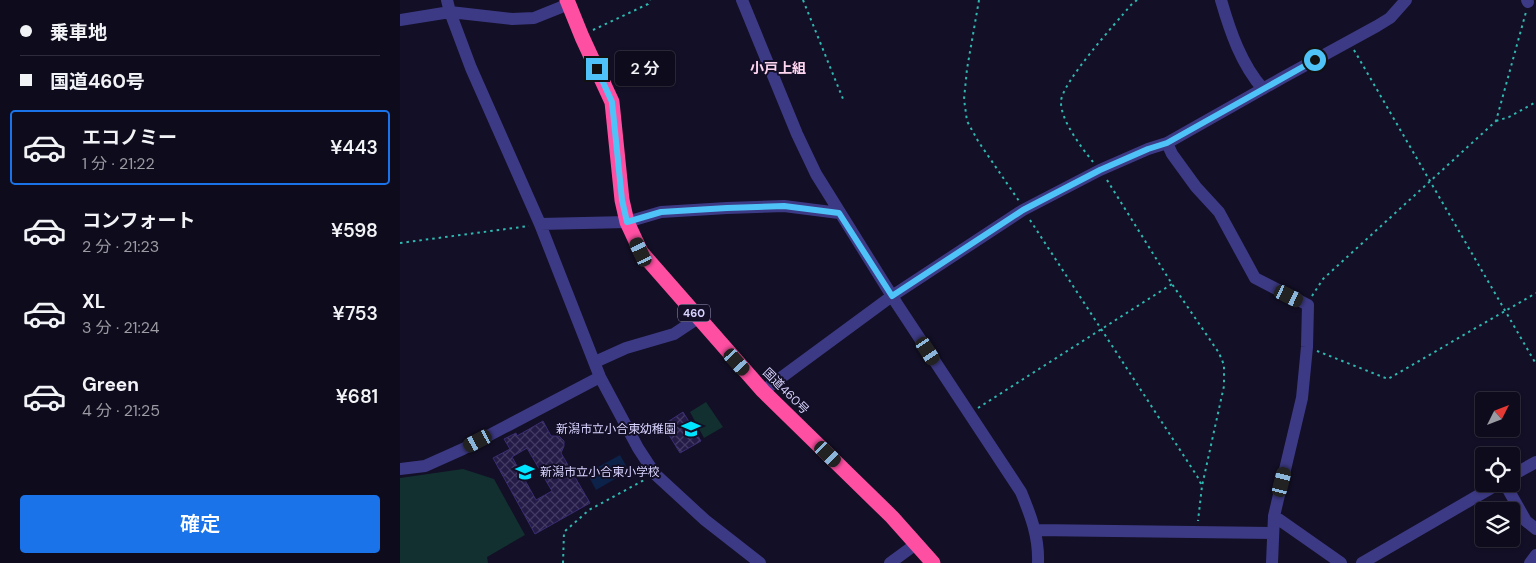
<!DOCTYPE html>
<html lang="ja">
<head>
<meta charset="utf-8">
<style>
	body { margin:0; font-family:"DM Sans","Noto Sans JP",sans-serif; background:#1c1929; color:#f1f3f6; height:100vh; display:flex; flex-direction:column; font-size:19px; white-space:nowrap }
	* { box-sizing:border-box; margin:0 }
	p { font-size:16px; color:#9b9ba3 }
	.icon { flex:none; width:28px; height:28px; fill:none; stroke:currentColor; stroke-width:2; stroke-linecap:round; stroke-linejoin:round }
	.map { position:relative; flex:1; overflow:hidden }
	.drawer { display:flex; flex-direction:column; background:#0e0b1c; width:400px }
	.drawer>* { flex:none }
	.guide { display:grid; align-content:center; height:110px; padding:0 20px; background:#0e0b1c }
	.needle { width:32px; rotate:48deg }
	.tools { position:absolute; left:1075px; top:392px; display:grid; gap:10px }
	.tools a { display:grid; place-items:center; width:45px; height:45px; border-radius:5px; background:#0e0b1c; box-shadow:0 1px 4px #0004,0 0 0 1px #2e2b3b; font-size:25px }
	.end { position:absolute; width:22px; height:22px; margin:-11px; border:6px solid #4fc3f7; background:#111; box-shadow:0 0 0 2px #111 }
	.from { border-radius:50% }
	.bubble { position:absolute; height:35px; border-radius:5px; background:#0e0b1c; box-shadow:0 1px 4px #0004,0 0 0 1px #2e2b3b; font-size:16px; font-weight:600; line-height:35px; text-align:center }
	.car { position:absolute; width:15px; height:30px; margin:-15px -8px; border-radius:6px; box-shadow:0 0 4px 1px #0007; background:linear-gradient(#222 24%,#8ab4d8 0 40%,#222 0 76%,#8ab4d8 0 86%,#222 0) }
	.guide b { display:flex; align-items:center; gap:18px; height:48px; font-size:19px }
	.guide b+b { border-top:1px solid #2e2b3b }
	.guide i { width:12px; height:12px; background:#f1f3f6 }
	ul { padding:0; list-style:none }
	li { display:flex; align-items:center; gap:15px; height:75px; margin:0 10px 8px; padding:0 10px; border:2px solid transparent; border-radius:5px }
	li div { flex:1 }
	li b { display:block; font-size:19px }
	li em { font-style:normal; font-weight:600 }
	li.active { border-color:#1a73e8 }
	li>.icon { width:45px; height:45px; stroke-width:1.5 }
	.button { display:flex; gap:10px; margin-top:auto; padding:10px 20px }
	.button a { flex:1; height:58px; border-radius:5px; background:#1a73e8; color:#fff; font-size:20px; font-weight:600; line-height:58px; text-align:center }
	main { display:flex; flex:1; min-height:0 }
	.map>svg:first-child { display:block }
	.pitch { fill:#12302f }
	.water { fill:#0c2248 }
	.building { fill:url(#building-cross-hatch); stroke:#3b2d73; fill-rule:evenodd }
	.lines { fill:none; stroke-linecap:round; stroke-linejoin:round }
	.path { stroke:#2fb8b0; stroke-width:2; stroke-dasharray:2.5 4; stroke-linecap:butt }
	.minor { stroke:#3d3a85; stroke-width:12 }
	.highway { stroke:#ff4fa3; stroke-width:15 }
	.route { stroke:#4fc3f7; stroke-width:6 }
	.labels { text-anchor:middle; stroke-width:4; stroke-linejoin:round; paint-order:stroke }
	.shield { fill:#130f26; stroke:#9e99be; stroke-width:1 }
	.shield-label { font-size:11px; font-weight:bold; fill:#d9d4ff }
	.street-label { font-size:12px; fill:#d9d4ff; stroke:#130f26 }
	.poi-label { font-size:12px; fill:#d9d4ff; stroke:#130f26; text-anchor:end }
	.neighbourhood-label { font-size:14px; font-weight:bold; fill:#ffd6f0; stroke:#130f26 }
</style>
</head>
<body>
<main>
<section class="drawer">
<div class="guide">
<b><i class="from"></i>乗車地</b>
<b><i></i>国道460号</b>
</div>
<ul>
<li class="active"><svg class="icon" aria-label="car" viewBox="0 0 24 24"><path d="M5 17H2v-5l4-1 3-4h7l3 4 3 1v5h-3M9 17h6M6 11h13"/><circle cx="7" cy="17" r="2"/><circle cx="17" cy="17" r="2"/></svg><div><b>エコノミー</b><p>1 分 · 21:22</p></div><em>¥443</em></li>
<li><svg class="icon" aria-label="car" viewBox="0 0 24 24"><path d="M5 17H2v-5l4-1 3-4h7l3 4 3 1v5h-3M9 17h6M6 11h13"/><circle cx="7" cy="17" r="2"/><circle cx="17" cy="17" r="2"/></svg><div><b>コンフォート</b><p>2 分 · 21:23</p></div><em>¥598</em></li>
<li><svg class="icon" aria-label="car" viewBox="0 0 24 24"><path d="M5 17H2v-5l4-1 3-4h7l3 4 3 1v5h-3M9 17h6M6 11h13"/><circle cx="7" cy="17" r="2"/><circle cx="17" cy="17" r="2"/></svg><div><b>XL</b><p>3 分 · 21:24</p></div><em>¥753</em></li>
<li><svg class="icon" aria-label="car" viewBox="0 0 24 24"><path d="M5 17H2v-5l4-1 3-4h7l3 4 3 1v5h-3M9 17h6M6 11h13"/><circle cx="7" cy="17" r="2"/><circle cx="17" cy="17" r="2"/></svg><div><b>Green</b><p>4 分 · 21:25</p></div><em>¥681</em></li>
</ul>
<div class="button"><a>確定</a></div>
</section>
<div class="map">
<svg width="1136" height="563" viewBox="0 0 1136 563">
	<defs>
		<pattern id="building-cross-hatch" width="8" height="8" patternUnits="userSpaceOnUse" patternTransform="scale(1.25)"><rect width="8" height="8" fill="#241b47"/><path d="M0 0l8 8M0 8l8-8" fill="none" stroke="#433b63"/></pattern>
	</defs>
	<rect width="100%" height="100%" fill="#130f26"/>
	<path class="pitch" d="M306 402 323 427 304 438 290 412Z
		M63 469 94 479 125 535 87 557 88 563H0V478Z"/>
	<path class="water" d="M220 455 229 471 196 490 187 473Z"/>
	<path class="building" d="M283 412 301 441 280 453 266 430 269 428 266 423Z
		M143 421 151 436H159L164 441V446L161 453 190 503 135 534 93 458 110 449 104 439 116 433 117 436ZM127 448 152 491 136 500 112 457Z"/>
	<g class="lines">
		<path class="path" d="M403 0 443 99
			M579 0 567 69 564 99 567 121 578 141 619 201
			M193 30 248 4 250 0
			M954 50 1136 364
			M1096 121 1109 117 1136 102
			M693 162C682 148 660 120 661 101 663 81 715 24 731 5L737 0
			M707 180 772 284 819 353 824 365V386L802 486
			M630 220 797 476 802 486 798 521
			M0 243 129 226
			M912 296 923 279 1096 121 1126 12
			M917 351 988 379 1136 293
			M578 408 772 284
			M163 563 164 532 189 510 246 479"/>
		<path class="minor" d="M47 0 50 12 71 68 140 224 200 377 238 448 255 474 305 520 360 563
			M342 0 397 134 416 174 497 304 621 492C631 516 639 537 638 563
			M821 0C830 31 841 64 863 89
			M1127 0 1128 2
			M0 20 50 12 112 19 134 18 169 4
			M767 143 772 154 796 187 819 212 855 278 908 305 907 347 902 398 874 516 872 563
			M140 224 227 222 261 212 327 208 384 206 439 213
			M195 362 226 348 274 334 298 318
			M363 391 492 296 623 210 700 170 748 149 767 143 882 78 977 26 990 18 1006 0
			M0 469 25 466 63 449 200 377
			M1111 476 1136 462
			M1105 484 1126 521 1136 529
			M874 516 941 563
			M635 530 872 533
			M490 563 516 544
			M962 563 1098 484
			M1130 563 1136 555"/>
		<path class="highway" d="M167 0 182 37 212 102 222 200 227 222 241 252 363 391 492 517 533 563"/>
	</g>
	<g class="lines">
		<path class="route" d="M197 69 212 102 222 200 227 222 261 212 327 208 384 206 439 213 492 296 623 210 700 170 748 149 767 143 915 60"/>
	</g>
	<defs>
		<g id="school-bare" transform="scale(1.5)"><path d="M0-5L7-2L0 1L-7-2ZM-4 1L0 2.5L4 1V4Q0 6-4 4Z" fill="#00e5ff" stroke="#130f26" stroke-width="2.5" paint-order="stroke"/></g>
	</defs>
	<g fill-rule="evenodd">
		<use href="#school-bare" x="291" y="429"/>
		<use href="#school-bare" x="125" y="472"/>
	</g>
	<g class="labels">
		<rect class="shield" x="278" y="304.5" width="32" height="17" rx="4"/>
		<g class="shield-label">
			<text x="294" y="317">460</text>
		</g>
		<g class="street-label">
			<text transform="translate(386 391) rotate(45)" y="4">国道460号</text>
		</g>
		<g class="poi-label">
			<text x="276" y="433">新潟市立小合東幼稚園</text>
			<text x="140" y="476" text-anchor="start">新潟市立小合東小学校</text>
		</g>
		<g class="neighbourhood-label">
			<text x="378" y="73">小戸上組</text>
		</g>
	</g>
</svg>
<div class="tools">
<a><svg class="needle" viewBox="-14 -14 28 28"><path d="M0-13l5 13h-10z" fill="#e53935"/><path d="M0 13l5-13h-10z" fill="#9b9ba3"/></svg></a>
<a><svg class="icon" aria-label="locate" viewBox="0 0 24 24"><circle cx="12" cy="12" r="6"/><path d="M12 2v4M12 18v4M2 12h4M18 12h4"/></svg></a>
<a><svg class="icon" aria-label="layers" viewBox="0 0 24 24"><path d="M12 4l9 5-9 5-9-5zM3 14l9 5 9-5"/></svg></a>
</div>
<i class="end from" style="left:915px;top:60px"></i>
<i class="end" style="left:197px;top:69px"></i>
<div class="bubble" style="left:215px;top:51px;width:60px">2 分</div>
<i class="car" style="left:241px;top:252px;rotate:335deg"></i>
<i class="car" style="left:889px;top:296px;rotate:116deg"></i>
<i class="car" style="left:528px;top:351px;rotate:147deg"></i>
<i class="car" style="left:337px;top:362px;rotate:138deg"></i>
<i class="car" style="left:78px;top:441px;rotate:242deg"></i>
<i class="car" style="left:428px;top:454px;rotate:134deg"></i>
<i class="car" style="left:882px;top:482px;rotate:14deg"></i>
</div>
</main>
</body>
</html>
